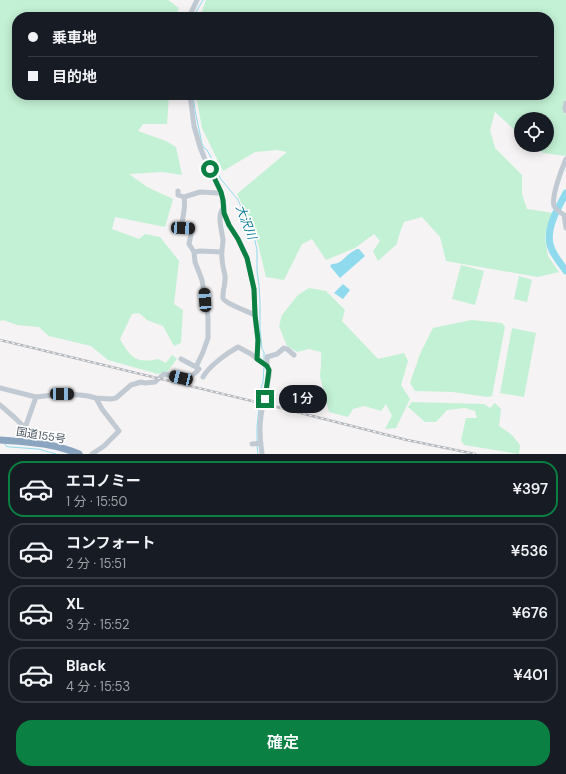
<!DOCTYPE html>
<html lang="ja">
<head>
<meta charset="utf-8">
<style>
	body { margin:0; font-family:"DM Sans","Noto Sans JP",sans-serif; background:#242831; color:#f1f3f6; height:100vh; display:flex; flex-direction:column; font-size:15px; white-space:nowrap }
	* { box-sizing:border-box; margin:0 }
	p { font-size:13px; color:#9ea1a6 }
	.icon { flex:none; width:22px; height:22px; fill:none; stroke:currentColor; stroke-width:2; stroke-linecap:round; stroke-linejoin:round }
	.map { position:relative; height:454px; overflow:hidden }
	.drawer { display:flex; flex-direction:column; background:#171b24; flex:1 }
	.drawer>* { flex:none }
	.banner { position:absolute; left:12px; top:12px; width:542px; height:88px; border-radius:16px; box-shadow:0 2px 10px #0003; display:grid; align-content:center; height:88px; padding:0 16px; background:#171b24 }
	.buttons { position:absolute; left:514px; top:112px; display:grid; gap:8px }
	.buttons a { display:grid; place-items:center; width:40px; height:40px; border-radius:50%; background:#171b24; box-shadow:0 2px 10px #0003; font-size:20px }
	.end { position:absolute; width:18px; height:18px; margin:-9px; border:5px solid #0b8043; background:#fff; box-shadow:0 0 0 2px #fff }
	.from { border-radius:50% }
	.bubble { position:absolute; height:28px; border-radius:14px; background:#171b24; box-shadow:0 2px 10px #0003; font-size:13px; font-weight:600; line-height:28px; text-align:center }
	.car { position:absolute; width:12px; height:24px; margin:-12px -6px; border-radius:5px; box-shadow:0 0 3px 1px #0007; background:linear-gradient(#222 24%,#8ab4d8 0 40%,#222 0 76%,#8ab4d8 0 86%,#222 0) }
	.banner b { display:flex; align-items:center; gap:14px; height:38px; font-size:15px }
	.banner b+b { border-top:1px solid #363941 }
	.banner i { width:10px; height:10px; background:#f1f3f6 }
	ul { padding:7px 0 0; list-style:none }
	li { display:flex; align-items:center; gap:12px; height:56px; margin:0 8px 6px; padding:0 8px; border:2px solid #363941; border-radius:16px }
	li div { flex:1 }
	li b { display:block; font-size:15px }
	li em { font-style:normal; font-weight:600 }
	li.selected { border-color:#0b8043 }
	li>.icon { width:36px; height:36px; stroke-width:1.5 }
	.primary-button { display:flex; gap:8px; margin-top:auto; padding:8px 16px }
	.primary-button a { flex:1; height:46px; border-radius:16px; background:#0b8043; color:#fff; font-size:16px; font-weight:600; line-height:46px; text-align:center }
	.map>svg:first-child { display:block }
	.green { fill:#c3f1d5 }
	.water { fill:#90daee }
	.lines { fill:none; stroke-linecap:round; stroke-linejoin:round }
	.stream { stroke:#90daee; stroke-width:1 }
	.river { stroke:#90daee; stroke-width:7 }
	.minor { stroke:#c1cad2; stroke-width:5 }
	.highway { stroke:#8ba5c1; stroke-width:7 }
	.rail-casing { stroke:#b5b8bd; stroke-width:2.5 }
	.rail { stroke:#fff; stroke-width:1; stroke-dasharray:3; stroke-linecap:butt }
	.route { stroke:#0b8043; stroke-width:5 }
	.labels { text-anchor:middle; stroke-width:3.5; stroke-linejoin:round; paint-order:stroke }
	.street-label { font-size:11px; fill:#4a5661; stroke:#fff }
	.water-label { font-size:12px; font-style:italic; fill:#0c7c9b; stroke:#fff }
</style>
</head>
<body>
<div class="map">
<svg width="566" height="454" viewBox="0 0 566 454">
	<rect width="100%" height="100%" fill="#f5f3f3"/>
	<path class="green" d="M0 0H168L179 8 175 17H17V95H169L167 124H143L138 131 166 141 176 147 182 175 163 172 129 174 147 187 173 199 165 227 115 217 112 229 139 239 145 234 160 237 179 261 174 304 183 310 181 343 174 346 163 326 147 320 139 313 132 314 120 339C130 357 136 364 158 359L166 363 172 355 177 359 167 372 158 374 108 360 91 346 49 336 39 327 17 325 3 320 0 321Z
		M206 0H566V98L563 109 566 115V156L543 153 533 145H547V119H521V136L495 112 490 130 495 148 522 175V194L527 209 553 213 545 237 548 256 559 272 538 277 446 261 440 237 422 217 404 222 399 235 397 244 378 261 373 251 380 241 374 234 355 248 326 260 312 239 302 244 284 280 266 277 258 244 249 219 237 194 287 152 277 150 255 152 223 171 202 128 196 95H549V17H200Z
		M461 265 484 271 475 305 452 299Z
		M519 276 532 280 527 302 514 299Z
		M309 288 326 291 345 310 342 321 378 359 404 353 408 361 401 385 410 399 396 428 385 429 392 416 386 404 381 411 364 406 353 409 348 417 329 412 320 376 321 364V352L309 349 297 352 287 346 279 326 282 315 298 295Z
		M471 320 502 323 505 327 492 396 487 397 453 392 415 391 410 383 420 354 433 328Z
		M512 328 536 333 524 397 500 393Z
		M412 402 484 404 490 408 495 403 501 409 499 426 512 435 520 445 519 454 464 445 461 440 466 418H477L475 411 465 408 447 410 436 422H425L408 407Z"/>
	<path class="water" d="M357 249H359L365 256 340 278 330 266 332 264C340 264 343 259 349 254 351 252 354 251 357 249Z
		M343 284 350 290 343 299 334 293Z"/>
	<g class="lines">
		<path class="stream" d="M193 17 203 0
			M193 95 195 110 202 144 204 148 207 150 217 169 218 173 220 178 238 200 247 220 255 241 257 250V271L259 285 260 302V329L262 349 264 352V361
			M257 441V427L261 388 263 382 264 367
			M5 444 6 446 10 447 38 449 56 454
			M257 446 258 454"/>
		<path class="river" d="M566 193C558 208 543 232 552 250 555 257 561 264 566 271"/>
		<path class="minor" d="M189 17 197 0
			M190 95 194 126 200 147 204 157 221 192 223 200 224 213 229 225 238 239 247 258 254 289 255 315 258 340 257 359
			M566 103 565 109 566 111
			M566 159C562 168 551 197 554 206 556 210 560 212 564 215L566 228
			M178 191V195L184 197C186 207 183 217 181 227L191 228 192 229 189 244 194 252
			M184 197 200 192 218 193 221 192
			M224 206V207C216 216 222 229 223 240 223 246 221 252 222 258 222 264 224 270 225 276 226 283 222 292 223 298 224 303 249 312 255 315
			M181 359 198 368
			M196 367 203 352 208 338V317L202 280 195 262 194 252 200 251 222 252
			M203 377C209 366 227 353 238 347L251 354 267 366
			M0 388 36 397 62 394 80 395 88 396 96 398 111 399 116 398 131 385 141 382 145 383 155 382 164 374C177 377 189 382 199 369
			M0 405 15 418 25 428
			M24 442 26 435 25 428 36 397
			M252 444 261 443
			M92 454 104 446 119 431 102 409 96 398
			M262 454C260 441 259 429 261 416 263 403 266 389 269 376V370L267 366V357L277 354 284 348 287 349 294 355"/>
		<path class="highway" d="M0 440C27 442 54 443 79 454"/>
		<g class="rail-casing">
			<path id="rail" d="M0 340 277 407 407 440 475 454"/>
		</g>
		<use href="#rail" class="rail"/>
	</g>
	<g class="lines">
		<path class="route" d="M210 169 221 192 223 200 224 213 229 225 238 239 247 258 254 289 255 315 258 340 257 359 267 366 269 370 265 399"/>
	</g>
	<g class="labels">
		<g class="street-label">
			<text transform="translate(41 435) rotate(9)" y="4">国道155号</text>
		</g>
		<g class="water-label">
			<text transform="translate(246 222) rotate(69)" y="4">大沢川</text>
		</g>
	</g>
</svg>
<div class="buttons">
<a><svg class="icon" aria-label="locate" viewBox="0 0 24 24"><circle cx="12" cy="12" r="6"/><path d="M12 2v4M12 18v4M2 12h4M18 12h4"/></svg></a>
</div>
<i class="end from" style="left:210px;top:169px"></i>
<i class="end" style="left:265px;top:399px"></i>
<div class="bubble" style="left:279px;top:385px;width:48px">1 分</div>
<i class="car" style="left:183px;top:228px;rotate:93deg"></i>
<i class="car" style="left:205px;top:300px;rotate:356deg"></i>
<i class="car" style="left:181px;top:378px;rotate:284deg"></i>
<i class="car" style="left:62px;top:394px;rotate:91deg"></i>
<div class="banner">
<b><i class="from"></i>乗車地</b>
<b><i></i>目的地</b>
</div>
</div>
<section class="drawer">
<ul>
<li class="selected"><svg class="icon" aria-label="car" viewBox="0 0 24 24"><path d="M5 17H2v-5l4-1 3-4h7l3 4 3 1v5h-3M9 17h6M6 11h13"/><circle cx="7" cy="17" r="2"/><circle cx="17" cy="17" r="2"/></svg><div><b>エコノミー</b><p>1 分 · 15:50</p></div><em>¥397</em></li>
<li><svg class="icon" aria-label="car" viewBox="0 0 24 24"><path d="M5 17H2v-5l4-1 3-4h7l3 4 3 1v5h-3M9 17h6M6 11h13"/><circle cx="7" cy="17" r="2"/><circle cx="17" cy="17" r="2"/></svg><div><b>コンフォート</b><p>2 分 · 15:51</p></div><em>¥536</em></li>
<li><svg class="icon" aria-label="car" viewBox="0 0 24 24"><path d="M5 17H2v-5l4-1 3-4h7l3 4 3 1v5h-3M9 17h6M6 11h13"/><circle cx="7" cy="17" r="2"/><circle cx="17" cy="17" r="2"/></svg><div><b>XL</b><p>3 分 · 15:52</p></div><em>¥676</em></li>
<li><svg class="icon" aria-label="car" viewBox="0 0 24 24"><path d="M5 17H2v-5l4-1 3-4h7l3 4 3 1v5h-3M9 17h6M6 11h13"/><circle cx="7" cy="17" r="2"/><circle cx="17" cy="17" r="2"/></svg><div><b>Black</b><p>4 分 · 15:53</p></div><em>¥401</em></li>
</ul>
<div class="primary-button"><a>確定</a></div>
</section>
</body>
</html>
